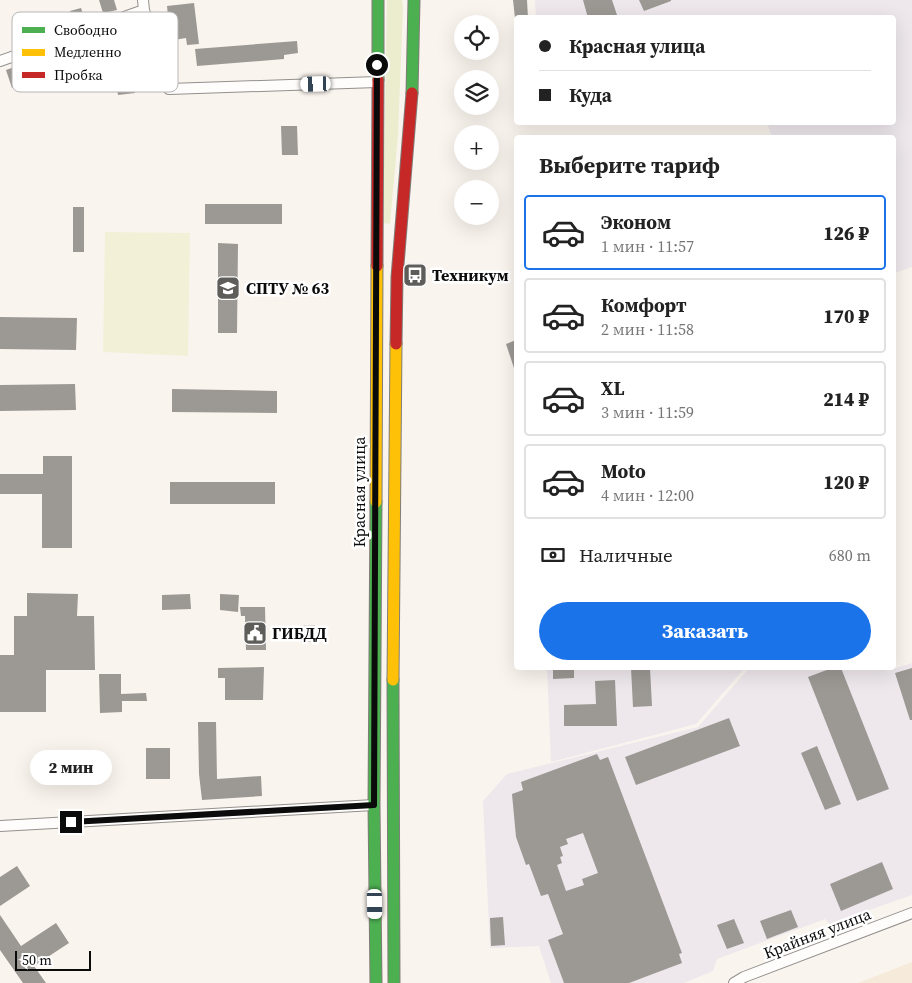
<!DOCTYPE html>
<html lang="ru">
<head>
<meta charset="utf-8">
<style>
	body { margin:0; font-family:"Source Serif 4",serif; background:#f2f2f2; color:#222; height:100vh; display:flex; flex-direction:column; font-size:19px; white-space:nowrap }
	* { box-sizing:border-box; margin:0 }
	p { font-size:16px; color:#767676 }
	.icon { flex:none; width:28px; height:28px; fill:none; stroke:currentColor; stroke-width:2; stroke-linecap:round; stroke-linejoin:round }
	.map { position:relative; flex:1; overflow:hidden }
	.details { position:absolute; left:514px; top:135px; width:382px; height:535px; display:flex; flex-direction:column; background:#fff; border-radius:5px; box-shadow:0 5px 20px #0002 }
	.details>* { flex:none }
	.guide { position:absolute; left:514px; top:15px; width:382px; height:110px; border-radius:5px; box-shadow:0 5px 20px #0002; display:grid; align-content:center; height:110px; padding:0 25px; background:#fff }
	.buttons { position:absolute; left:454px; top:15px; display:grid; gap:10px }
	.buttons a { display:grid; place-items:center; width:45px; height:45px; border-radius:50%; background:#fff; box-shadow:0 5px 20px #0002; font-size:25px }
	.scale { position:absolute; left:15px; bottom:12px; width:76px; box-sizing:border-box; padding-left:5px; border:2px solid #0b0b0b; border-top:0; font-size:14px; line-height:18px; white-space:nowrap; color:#0b0b0b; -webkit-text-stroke:4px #fff; paint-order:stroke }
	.end { position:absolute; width:22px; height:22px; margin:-11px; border:6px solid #0b0b0b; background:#fff; box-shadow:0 0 0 2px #fff }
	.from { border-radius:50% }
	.bubble { position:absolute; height:35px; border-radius:18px; background:#fff; box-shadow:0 5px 20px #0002; font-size:16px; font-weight:800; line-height:35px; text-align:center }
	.car { position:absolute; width:15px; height:30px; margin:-15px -8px; border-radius:6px; box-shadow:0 0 4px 1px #0007; background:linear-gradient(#fff 24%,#345 0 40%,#fff 0 76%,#345 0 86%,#fff 0) }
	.guide b { display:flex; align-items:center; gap:18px; height:48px; font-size:19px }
	.guide b+b { border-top:1px solid #e0e0e0 }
	.guide i { width:12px; height:12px; background:#222 }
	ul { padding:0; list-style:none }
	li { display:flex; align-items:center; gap:15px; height:75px; margin:0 10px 8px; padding:0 15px; border:2px solid #e0e0e0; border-radius:5px }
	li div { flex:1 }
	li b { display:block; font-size:19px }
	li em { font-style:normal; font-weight:800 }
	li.selected { border-color:#1a73e8 }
	li>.icon { width:45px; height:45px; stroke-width:1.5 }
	h2 { padding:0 25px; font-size:22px; line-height:60px }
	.pay { display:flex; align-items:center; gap:12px; height:55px; padding:0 25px; font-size:19px }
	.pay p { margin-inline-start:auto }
	.button { display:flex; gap:10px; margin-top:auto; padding:10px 25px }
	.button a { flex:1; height:58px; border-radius:30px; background:#1a73e8; color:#fff; font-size:20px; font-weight:800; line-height:58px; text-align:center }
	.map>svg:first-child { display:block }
	.industrial { fill:#eee8ec }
	.farmland { fill:#f6ebda }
	.green { fill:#ebedce }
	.pitch { fill:#f2f1d8 }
	.building { fill:#9c9894; fill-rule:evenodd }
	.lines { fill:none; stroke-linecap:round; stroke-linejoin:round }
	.street-casing { stroke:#93908d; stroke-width:12 }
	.fast-casing { stroke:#807d7a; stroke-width:13 }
	.slow-casing { stroke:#807d7a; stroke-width:13 }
	.jam-casing { stroke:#807d7a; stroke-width:13 }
	.street { stroke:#fefdfc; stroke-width:10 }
	.fast { stroke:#4caf50; stroke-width:11 }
	.slow { stroke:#ffc107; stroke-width:11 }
	.jam { stroke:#c62828; stroke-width:11 }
	.route { stroke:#0b0b0b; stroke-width:6 }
	.labels { text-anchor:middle; stroke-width:5; stroke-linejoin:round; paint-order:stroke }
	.poi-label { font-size:16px; font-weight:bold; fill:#0b0b0b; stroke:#fff; text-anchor:start }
	.street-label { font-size:16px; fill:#0b0b0b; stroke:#fff }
	.key { fill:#fff; stroke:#b6b6b6; stroke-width:1 }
	.key-label { font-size:14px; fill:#0b0b0b }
</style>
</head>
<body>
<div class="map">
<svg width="912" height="983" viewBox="0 0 912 983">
	<rect width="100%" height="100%" fill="#faf4ee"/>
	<path class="industrial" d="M535 0H912V267L894 273V138L772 137 767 123 894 122V18H536Z
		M912 663V895L830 924 825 919 717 959 713 971 684 983H551L539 946 490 948 483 801 507 774 698 727 749 668H886L887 671Z
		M547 668H745L696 724 551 762Z"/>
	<path class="farmland" d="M912 962V983H858Z"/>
	<path class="green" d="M387 0H402L403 6 398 135 390 224 383 223Z"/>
	<path class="pitch" d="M105 232 190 233 188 356 103 352Z"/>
	<path class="building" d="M99 0H114L117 10 103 13Z
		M513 0H527L528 18H515Z
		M583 0H612L618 18H588Z
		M639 0H671V1L644 11Z
		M194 3 199 44 187 45 186 38 174 40 171 16H168L167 6Z
		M81 8 85 20 75 24 70 11Z
		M26 27 31 41 16 46 12 32Z
		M297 41 298 53 284 55V59L197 66 195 49Z
		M17 66 24 84 12 88 6 70Z
		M132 75 135 93 118 95 115 77Z
		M281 126H297L298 155H282Z
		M205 204H282V224H205Z
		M73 207H84V252H73Z
		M218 243 238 244 237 333H218Z
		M0 317 77 318 76 350 0 349Z
		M516 340V371H515L506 344Z
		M75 384 76 410 0 411V385Z
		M172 389 277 391V413L172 412Z
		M43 456H72V548H42V494H0V474H43Z
		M170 482H275V504H170Z
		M27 593 78 594 77 616H94L95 670H46V712H0V655H14V616H27Z
		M190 594 191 609 162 610V595Z
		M220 594 239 595 238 612 220 610Z
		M240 607H265L266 650H246L245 616H241Z
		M315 625V642H301L300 626Z
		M264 667 263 700H225V678H218V668Z
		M553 668H574V678L553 679Z
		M631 668H650L652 706 633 707Z
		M832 668H841L889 789 857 801 808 677Z
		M912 668V720H910L895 673Z
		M99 674H121V694L146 693 147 701H122V712L100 713Z
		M615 680 617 726H564V705L596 704 595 681Z
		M729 718 740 746 636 785 625 757Z
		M198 722H216L217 779 261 776 262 796 202 800 199 774Z
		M817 746 841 804 825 810 801 753Z
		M146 748H170V779H146Z
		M597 754 600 760 608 757 682 953 679 954 682 963 629 983H564L548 940 563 934 548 894 541 896 529 864 526 865 516 837 512 794 523 790 521 782ZM583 833 598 873 582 879 584 885 566 891 557 865 562 863 560 857 563 856 560 847 568 844 566 839Z
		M882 862 893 889 841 911 830 884Z
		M17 866 30 886 0 906V877Z
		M791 910 798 927 767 939 760 921Z
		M0 915 21 946 56 923 69 943 34 966 46 983H23L0 950Z
		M503 917 505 945 491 946 490 918Z
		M734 919 744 943 727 949 717 925Z"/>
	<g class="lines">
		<g class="street-casing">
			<path id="street" d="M143 0 144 10 169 89 377 82
				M0 61 144 10
				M0 826 374 805
				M734 983 744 977 912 913"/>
		</g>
		<g class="fast-casing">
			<path id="fast" d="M378 80V0
				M412 93 414 0
				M376 502 374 805 376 983
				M393 680 394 983"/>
		</g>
		<g class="slow-casing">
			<path id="slow" d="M376 502 377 266
				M393 680 396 344"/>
		</g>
		<g class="jam-casing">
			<path id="jam" d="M377 266 378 80
				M396 344 397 277 412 93"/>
		</g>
		<use href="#street" class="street"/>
		<use href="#fast" class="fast"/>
		<use href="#slow" class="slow"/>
		<use href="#jam" class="jam"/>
	</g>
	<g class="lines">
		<path class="route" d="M71 822 374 805 377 65"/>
	</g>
	<defs>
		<g id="bus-square" transform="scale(1.25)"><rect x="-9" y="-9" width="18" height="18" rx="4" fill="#5f5d5a" stroke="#fff"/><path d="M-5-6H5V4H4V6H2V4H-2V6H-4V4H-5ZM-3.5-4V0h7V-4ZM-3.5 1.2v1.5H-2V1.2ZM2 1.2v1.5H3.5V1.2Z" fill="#fff"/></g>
		<g id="university-square" transform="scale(1.25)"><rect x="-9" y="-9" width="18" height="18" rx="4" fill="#5f5d5a" stroke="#fff"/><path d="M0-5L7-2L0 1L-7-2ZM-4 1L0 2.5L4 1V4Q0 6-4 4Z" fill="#fff"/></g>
		<g id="civic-square" transform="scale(1.25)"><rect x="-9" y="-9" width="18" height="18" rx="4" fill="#5f5d5a" stroke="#fff"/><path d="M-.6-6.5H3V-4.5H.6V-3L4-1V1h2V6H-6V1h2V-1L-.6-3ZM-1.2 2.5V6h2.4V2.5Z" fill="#fff"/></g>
	</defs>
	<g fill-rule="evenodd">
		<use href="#bus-square" x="415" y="275"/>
		<use href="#university-square" x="228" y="288"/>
		<use href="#civic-square" x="255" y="633"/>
	</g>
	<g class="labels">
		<g class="poi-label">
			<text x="432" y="281">Техникум</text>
			<text x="246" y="294">СПТУ № 63</text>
			<text x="272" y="639">ГИБДД</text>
		</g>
		<g class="street-label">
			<text transform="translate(359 492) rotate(-90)" y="6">Красная улица</text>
			<text transform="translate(817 933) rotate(-21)" y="6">Крайняя улица</text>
		</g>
	</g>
	<rect x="12" y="12" width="166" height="80" rx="8" class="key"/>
	<rect x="22" y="27" width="23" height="6" fill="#4caf50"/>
	<rect x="22" y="49" width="23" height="7" fill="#ffc107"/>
	<rect x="22" y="72" width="23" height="6" fill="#c62828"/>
	<g class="key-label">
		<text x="54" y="35">Свободно</text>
		<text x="54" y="57">Медленно</text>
		<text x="54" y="80">Пробка</text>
	</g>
</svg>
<div class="buttons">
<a><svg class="icon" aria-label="locate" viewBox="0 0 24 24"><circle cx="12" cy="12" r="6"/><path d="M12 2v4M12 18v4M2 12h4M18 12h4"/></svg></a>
<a><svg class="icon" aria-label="layers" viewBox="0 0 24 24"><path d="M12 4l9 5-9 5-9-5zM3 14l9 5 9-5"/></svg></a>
<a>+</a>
<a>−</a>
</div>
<div class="scale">50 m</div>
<i class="end from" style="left:377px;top:65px"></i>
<i class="end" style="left:71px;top:822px"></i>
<div class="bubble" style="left:30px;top:750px;width:82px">2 мин</div>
<i class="car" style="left:316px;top:84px;rotate:268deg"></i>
<i class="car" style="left:375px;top:904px;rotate:179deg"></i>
<div class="guide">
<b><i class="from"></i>Красная улица</b>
<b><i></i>Куда</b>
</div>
<section class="details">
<h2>Выберите тариф</h2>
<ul>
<li class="selected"><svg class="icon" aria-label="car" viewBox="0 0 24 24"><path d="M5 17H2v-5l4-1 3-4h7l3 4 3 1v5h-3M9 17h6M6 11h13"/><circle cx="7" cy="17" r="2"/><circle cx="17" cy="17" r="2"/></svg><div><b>Эконом</b><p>1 мин · 11:57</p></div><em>126 ₽</em></li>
<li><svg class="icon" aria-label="car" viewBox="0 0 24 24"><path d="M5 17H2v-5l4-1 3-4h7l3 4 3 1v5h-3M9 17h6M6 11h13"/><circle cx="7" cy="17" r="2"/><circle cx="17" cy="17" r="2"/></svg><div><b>Комфорт</b><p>2 мин · 11:58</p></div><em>170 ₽</em></li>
<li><svg class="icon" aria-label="car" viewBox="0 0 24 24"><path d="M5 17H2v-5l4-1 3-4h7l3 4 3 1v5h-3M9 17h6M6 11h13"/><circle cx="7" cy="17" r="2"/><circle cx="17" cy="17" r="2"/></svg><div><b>XL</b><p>3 мин · 11:59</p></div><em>214 ₽</em></li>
<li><svg class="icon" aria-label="car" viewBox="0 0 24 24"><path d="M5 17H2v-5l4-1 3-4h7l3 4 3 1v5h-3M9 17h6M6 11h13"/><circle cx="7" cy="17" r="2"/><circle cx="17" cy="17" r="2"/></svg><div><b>Moto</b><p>4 мин · 12:00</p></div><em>120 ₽</em></li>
</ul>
<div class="pay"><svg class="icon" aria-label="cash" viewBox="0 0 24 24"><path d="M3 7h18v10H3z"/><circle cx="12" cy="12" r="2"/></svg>Наличные<p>680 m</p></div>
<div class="button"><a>Заказать</a></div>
</section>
</div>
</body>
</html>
